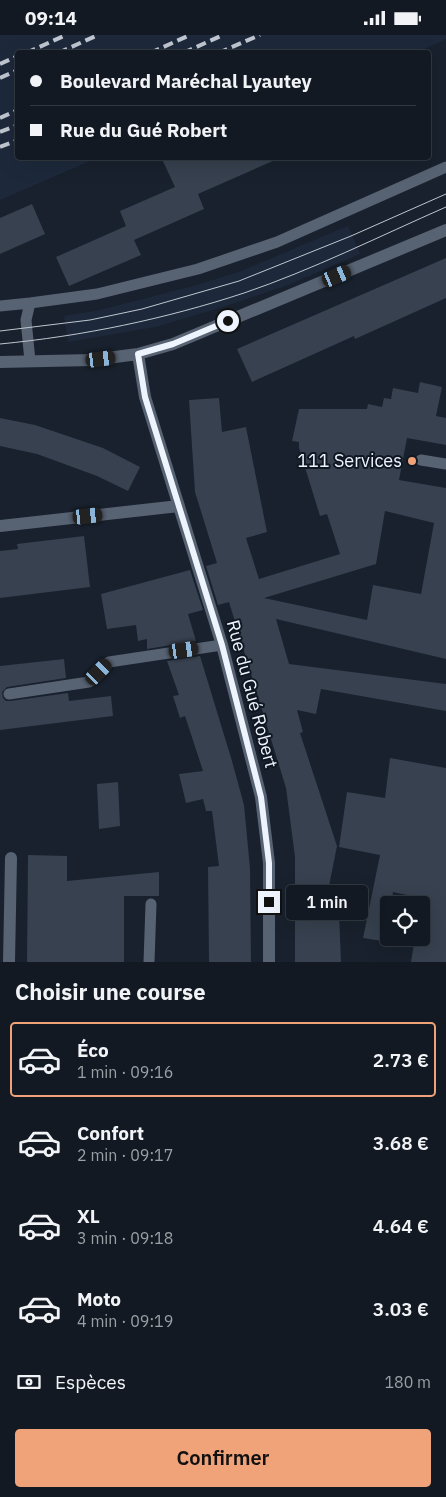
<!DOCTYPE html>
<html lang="fr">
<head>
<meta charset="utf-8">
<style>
	body { margin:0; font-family:"IBM Plex Sans",sans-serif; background:#1b222a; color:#f1f3f6; height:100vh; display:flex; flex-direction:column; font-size:19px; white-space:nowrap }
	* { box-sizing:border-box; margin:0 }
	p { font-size:16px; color:#9ca0a5 }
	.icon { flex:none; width:28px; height:28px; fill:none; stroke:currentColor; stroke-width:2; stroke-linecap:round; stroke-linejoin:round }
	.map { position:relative; height:927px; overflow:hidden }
	.sheet { display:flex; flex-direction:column; background:#121922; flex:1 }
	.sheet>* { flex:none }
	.banner { position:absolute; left:15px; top:15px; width:416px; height:110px; border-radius:5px; box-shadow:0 5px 20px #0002,0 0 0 1px #313840; display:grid; align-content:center; height:110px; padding:0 15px; background:#121922 }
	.fabs { position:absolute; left:380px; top:861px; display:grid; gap:10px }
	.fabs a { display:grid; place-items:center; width:50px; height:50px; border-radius:5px; background:#121922; box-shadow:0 5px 20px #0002,0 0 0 1px #313840; font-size:25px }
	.end { position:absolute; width:22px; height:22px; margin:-11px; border:6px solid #eef4fd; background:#111; box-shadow:0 0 0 2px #111 }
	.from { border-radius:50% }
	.bubble { position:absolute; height:35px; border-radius:5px; background:#121922; box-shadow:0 5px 20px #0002,0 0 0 1px #313840; font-size:16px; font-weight:600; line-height:35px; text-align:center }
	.car { position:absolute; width:15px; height:30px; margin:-15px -8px; border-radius:6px; box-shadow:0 0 4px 1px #0007; background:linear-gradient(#222 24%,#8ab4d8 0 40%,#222 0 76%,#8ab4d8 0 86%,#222 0) }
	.banner b { display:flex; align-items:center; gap:18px; height:48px; font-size:19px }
	.banner b+b { border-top:1px solid #313840 }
	.banner i { width:12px; height:12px; background:#f1f3f6 }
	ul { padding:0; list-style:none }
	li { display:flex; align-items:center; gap:15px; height:75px; margin:0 10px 8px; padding:0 5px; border:2px solid transparent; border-radius:5px }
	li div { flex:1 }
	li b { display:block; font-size:19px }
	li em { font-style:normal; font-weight:600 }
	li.on { border-color:#f0a279 }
	li>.icon { width:45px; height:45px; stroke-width:1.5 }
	h2 { padding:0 15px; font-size:22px; line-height:60px }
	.pay { display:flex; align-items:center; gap:12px; height:55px; padding:0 15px; font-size:19px }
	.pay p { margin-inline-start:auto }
	.action { display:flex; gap:10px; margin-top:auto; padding:10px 15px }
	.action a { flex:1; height:58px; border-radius:5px; background:#f0a279; color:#111; font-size:20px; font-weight:600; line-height:58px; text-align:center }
	.status { display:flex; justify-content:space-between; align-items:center; height:35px; padding:0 25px; background:#121922; direction:ltr }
	.status svg { height:14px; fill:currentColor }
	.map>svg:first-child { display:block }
	.built { fill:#1d293b }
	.building { fill:#37414f; fill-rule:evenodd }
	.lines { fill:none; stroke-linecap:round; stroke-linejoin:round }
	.lane { stroke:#576272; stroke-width:11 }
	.street { stroke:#576272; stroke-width:12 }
	.tram { stroke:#bfc6cf; stroke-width:1 }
	.rail { stroke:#bfc6cf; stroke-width:4; stroke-dasharray:10 5; stroke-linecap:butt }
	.route { stroke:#eef4fd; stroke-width:6 }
	.poi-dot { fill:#f0a279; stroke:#0f1723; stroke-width:2 }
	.labels { text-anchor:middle; stroke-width:4; stroke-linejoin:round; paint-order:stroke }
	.poi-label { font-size:18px; fill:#eef4fd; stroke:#0f1723; text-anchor:end }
	.street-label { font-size:18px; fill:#eef4fd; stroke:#0f1723 }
</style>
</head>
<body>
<div class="status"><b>09:14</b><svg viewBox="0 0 49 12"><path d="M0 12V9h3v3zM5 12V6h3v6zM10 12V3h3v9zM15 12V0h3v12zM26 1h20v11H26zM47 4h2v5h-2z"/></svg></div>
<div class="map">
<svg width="446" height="927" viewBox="0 0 446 927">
	<rect width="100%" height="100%" fill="#18212d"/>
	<path class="built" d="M0 0H446V4L415 18H18V122L97 123 0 165Z
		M348 191 360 219 288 250 223 272 155 292 68 307 64 281 100 275 197 250 241 236Z"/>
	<path class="building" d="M161 122H282L198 159 204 174 134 205 141 220 69 251 56 222 126 191 120 176 175 152Z
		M32 169 45 199 0 219V183Z
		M446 223V263L355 304 354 301 252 347 237 314Z
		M420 347 442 352 436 381 446 383V410L407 403 399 445 446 453V624L276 584 289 629 446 649V676L321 654 316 679 297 675 303 697 300 698 337 811 329 851 338 853 341 927H295V822L286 753 229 567 218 570 206 531 217 528 195 457 189 365 219 363 222 397 246 392 267 497 246 503 259 544 340 519 327 479 320 481 299 413V407L292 406 299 374H367L368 369 382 372 384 363 391 364 393 353 418 358ZM385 476 434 488 421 559 373 550 367 585 264 563 376 529Z
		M0 383 35 390 103 413 140 432 128 456 97 441 37 419 0 411Z
		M84 501 90 552 0 563V516L18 514 17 509Z
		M190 535 203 575 188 579 196 606 147 614V604L138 606 136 590 107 594 101 559Z
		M200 621 232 726 244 770 250 833 251 927H209L208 832 219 831 212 776H206L203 764 186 768 179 739 203 736 185 681 180 683 173 661 179 660 167 626Z
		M64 624 66 643 7 652 2 657 3 663 6 666H10L68 658 69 666 111 661 113 681 0 695V631Z
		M390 723 446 733V927H411L415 902H423L430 865 393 857 391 870H389V907L363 903 380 820 339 812 347 757 385 763Z
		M118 747 120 791 99 794 97 749Z
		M28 820 67 821V846L159 837V861H124V927H27Z"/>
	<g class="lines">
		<path class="lane" d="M30 268 26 285 30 326
			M0 271 30 268 97 259 198 234 277 207 446 132
			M421 425 446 429
			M9 659 89 647 109 627 222 610
			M149 927 151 869"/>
		<path class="street" d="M138 319 145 362 222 610 261 762 269 828V927
			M0 327 92 325 138 319 173 309 446 195
			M0 491 179 471
			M9 927 11 823"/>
		<path class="tram" d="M0 296 90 285 142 274 239 246 351 201 446 159
			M0 309C83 301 165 284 244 258 312 235 380 201 446 172"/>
		<path class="rail" d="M26 18 66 0
			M58 18 98 0
			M150 18 190 0
			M183 18 223 0
			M218 18 260 0
			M0 29 18 21
			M0 43 18 35
			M0 83 18 75
			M0 97 18 90
			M0 112 18 105"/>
	</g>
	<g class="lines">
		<path class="route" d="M228 286 173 309 138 319 145 362 222 610 261 762 269 828V867"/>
	</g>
	<circle class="poi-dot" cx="412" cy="426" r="5"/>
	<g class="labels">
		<g class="poi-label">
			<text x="402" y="432">111 Services</text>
		</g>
		<g class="street-label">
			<text transform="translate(252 659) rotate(75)" y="6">Rue du Gué Robert</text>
		</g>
	</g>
</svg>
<div class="fabs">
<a><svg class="icon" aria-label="locate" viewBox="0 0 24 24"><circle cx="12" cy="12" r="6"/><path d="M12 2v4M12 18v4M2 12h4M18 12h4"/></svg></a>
</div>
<i class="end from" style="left:228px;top:286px"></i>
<i class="end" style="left:269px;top:867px"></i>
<div class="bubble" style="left:286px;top:850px;width:82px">1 min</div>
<i class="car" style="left:337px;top:241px;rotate:67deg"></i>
<i class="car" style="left:101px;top:324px;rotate:83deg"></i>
<i class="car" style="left:88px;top:481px;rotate:84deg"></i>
<i class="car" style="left:184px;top:615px;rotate:82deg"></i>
<i class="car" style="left:99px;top:637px;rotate:45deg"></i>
<div class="banner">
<b><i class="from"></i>Boulevard Maréchal Lyautey</b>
<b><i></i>Rue du Gué Robert</b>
</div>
</div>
<section class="sheet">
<h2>Choisir une course</h2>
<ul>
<li class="on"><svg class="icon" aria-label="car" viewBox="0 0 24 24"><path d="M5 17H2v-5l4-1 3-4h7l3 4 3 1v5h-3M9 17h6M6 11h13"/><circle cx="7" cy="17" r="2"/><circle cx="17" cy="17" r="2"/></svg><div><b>Éco</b><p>1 min · 09:16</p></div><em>2.73 €</em></li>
<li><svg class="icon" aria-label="car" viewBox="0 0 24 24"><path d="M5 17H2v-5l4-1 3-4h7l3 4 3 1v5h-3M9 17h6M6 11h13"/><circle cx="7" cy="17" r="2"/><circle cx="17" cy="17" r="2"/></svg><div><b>Confort</b><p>2 min · 09:17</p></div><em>3.68 €</em></li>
<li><svg class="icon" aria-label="car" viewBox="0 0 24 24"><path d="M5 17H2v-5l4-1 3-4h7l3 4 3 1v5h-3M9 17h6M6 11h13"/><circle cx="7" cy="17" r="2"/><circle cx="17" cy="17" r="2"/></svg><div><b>XL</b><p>3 min · 09:18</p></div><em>4.64 €</em></li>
<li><svg class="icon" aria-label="car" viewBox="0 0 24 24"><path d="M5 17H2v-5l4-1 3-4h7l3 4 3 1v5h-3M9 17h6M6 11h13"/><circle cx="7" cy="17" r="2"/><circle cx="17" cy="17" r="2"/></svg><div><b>Moto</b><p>4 min · 09:19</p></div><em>3.03 €</em></li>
</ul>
<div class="pay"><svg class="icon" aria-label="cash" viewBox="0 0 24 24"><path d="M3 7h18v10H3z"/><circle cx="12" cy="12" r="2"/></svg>Espèces<p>180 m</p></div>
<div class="action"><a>Confirmer</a></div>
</section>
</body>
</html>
